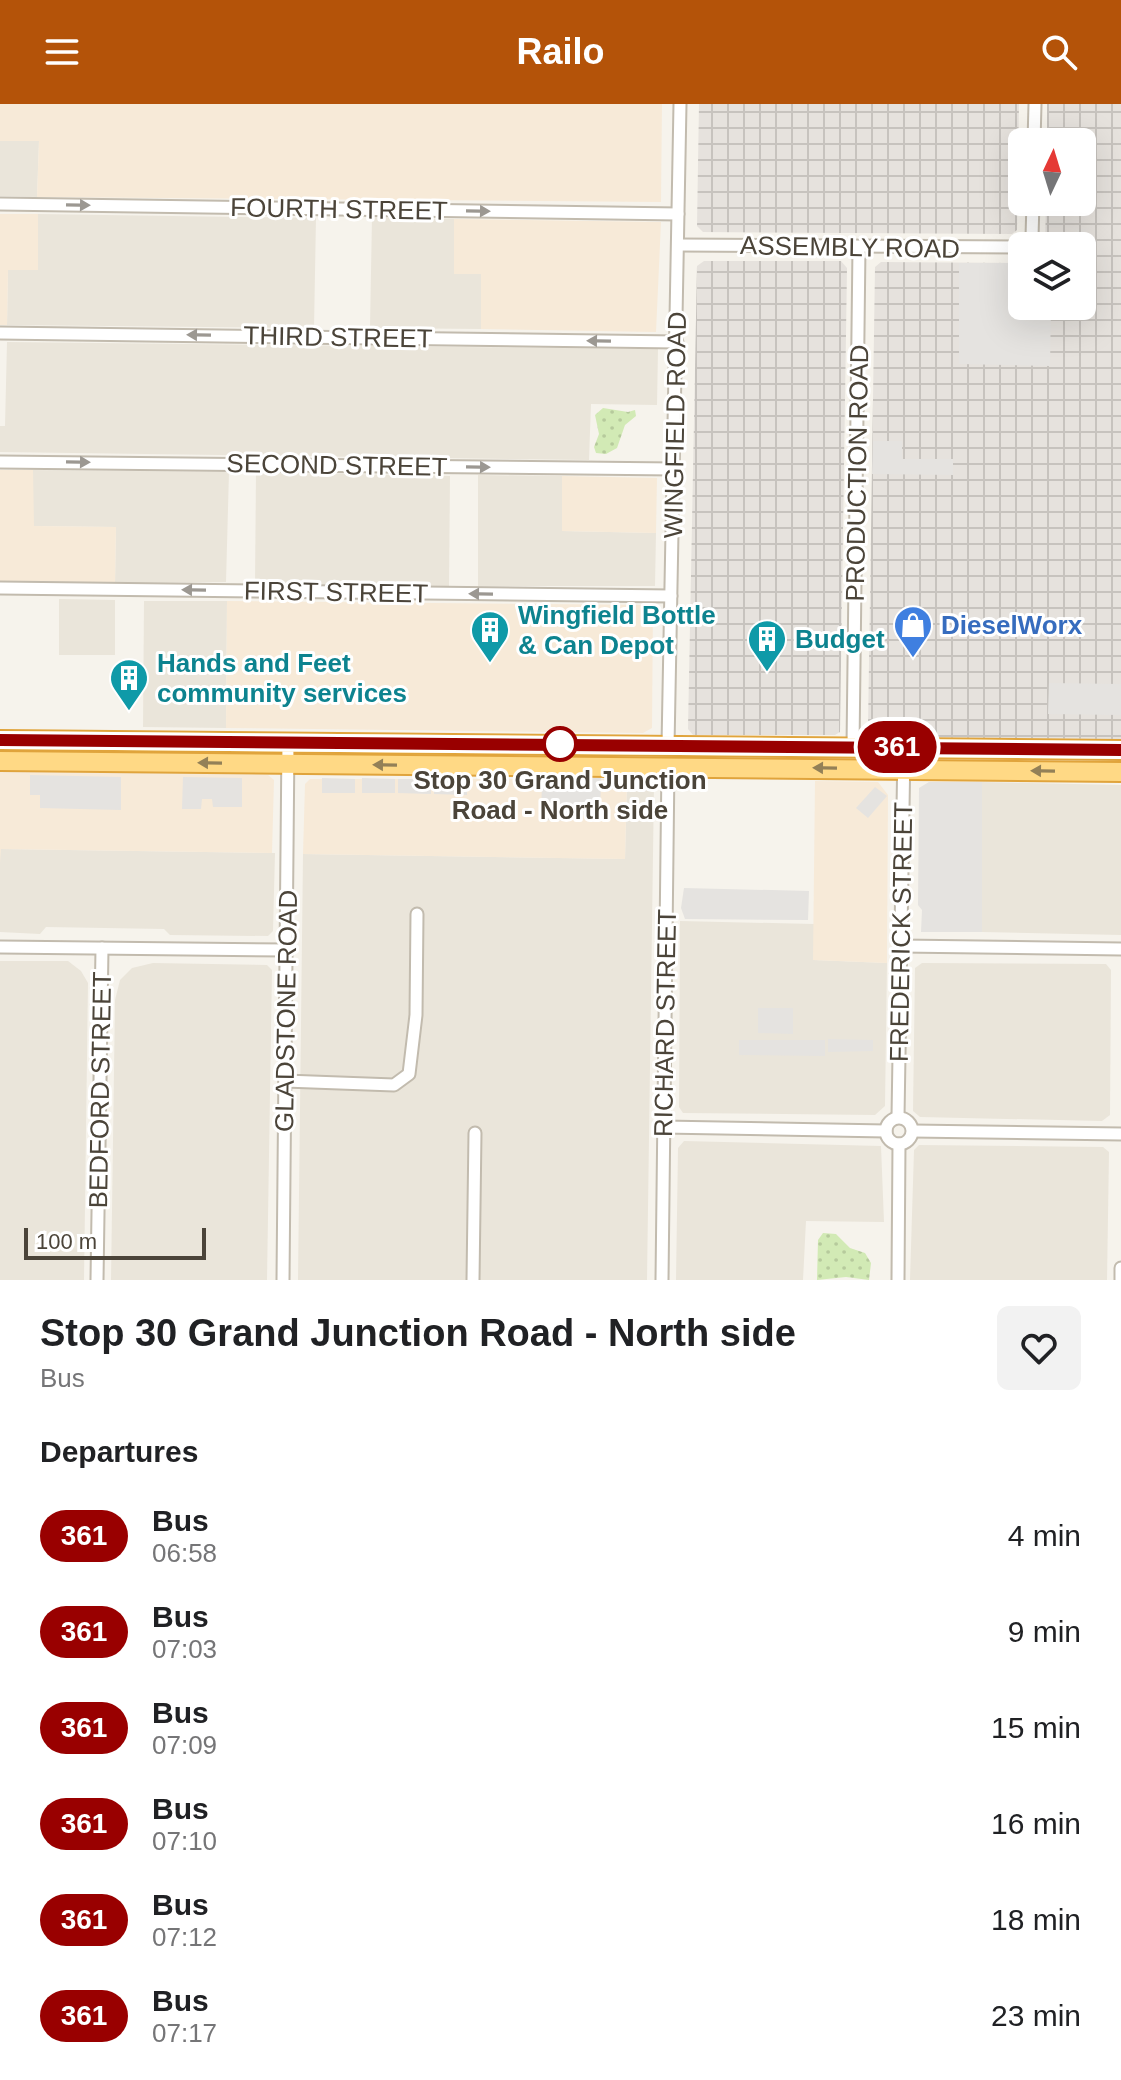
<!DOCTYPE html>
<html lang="en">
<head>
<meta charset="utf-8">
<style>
	body { margin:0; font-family:Arial,sans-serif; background:#f2f2f2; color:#202124; height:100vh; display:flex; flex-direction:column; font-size:30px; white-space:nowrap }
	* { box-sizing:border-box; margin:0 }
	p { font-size:26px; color:#757577 }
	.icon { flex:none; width:44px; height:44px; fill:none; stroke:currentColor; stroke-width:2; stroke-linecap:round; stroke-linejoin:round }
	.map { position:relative; height:1176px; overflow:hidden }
	.drawer { display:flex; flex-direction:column; background:#fff; flex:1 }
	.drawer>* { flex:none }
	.badge { padding:0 16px; border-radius:26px; font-size:28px; line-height:52px }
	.needle { width:52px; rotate:4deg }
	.fabs { position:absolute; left:1008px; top:24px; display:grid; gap:16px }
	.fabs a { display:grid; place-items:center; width:88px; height:88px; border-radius:12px; background:#fff; box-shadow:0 8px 32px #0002; font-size:40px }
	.scale { position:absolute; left:24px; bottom:20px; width:182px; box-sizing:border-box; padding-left:8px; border:4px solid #4b4439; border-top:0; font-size:22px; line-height:28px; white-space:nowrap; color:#4b4439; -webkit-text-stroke:6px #fff; paint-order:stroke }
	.map>.badge { position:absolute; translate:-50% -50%; box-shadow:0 0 0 4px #fff }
	h2 { padding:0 40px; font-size:30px; line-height:72px }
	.round { display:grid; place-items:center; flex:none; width:84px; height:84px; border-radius:12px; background:#f2f2f2 }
	.headline { display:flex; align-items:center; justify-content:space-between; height:136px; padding:0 40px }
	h1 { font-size:38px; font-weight:700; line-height:60px }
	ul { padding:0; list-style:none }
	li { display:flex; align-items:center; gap:24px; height:96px; padding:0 40px }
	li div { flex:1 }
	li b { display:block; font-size:30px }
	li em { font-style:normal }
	li .badge { min-width:88px; font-weight:700; text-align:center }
	header { display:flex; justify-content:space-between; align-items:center; height:104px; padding:0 40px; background:#b45309; color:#fff; font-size:36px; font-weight:700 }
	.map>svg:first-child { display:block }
	.residential { fill:#eae5da }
	.commercial { fill:#f7ead8 }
	.industrial { fill:url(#industrial-grid) }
	.park { fill:url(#park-dots) }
	.parking { fill:#e5e3e0 }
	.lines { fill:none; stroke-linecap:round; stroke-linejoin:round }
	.minor-casing { stroke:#c2bbae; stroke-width:15 }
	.trunk-casing { stroke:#e0a43c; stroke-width:22 }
	.minor { stroke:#fff; stroke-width:11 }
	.trunk { stroke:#ffd985; stroke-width:18 }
	.oneway { fill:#9c9892 }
	.oneway2 { fill:#938057 }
	.line-casing { stroke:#fff; stroke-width:18 }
	.line { stroke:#900; stroke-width:12 }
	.stop-dot { fill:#fff; stroke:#900; stroke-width:4 }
	.labels { text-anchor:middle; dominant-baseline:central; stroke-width:6; stroke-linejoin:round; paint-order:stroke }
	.street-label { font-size:26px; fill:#4b4439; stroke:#fff }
	.culture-label { font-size:26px; font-weight:bold; fill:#0d838f; stroke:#fff; text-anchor:start }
	.shop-label { font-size:26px; font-weight:bold; fill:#366cbe; stroke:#fff; text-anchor:start }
	.stop-label { font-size:26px; font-weight:bold; fill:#4b4439; stroke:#fff }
</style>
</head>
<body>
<header><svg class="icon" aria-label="menu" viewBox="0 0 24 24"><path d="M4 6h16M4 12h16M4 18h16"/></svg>Railo<svg class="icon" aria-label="search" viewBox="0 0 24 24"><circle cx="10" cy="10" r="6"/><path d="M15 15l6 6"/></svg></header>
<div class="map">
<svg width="1121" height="1176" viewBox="0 0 1121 1176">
	<defs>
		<pattern id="industrial-grid" width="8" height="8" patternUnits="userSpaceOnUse" patternTransform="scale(2)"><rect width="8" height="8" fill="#e6e2dd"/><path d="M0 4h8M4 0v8" fill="none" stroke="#c7c3be"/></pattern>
		<pattern id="park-dots" width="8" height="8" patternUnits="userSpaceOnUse" patternTransform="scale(2)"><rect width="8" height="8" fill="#d2eab5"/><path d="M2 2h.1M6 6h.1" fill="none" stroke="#b6ca9c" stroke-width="1.8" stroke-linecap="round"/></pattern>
	</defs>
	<rect width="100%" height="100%" fill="#f6f3ec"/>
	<!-- residential -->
	<g class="residential">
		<path d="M0 37H39L37 93 0 92Z"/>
		<path d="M38 110 316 114 314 224 7 221 8 166H38Z"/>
		<path d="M372 113 454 115V170H481V225L370 224Z"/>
		<path d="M7 238 658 245 657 301 591 300 589 356 0 348V322H5Z"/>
		<path d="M33 366 229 368 226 478 115 479 116 423 33 422Z"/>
		<path d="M256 368 450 372 449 482 255 480Z"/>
		<path d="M478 371 562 372V427L656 429 655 482H478Z"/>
		<path d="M59 495 115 496V551H59Z"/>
		<path d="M144 497H227L226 624 143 623Z"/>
		<path d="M627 675H649L654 680 647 1176H298L303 750 625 755Z"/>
		<path d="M982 678 1121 681V831L982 828Z"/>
		<path d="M0 745 275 749 273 827 268 832 170 831 164 825 46 823 40 830 0 828Z"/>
		<path d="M680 817 814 820V856L887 859 885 1002 875 1011 683 1009 679 1003Z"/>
		<path d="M0 857H68L81 867 88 879 84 1176H0Z"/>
		<path d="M153 859 267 861 272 866 267 1176H111L115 896 120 876 132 864Z"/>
		<path d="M922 859 1106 860 1111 866 1110 1011 1102 1017 920 1013 913 1007 915 864Z"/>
		<path d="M684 1037 881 1042 884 1118 806 1117 803 1176H676L678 1044Z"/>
		<path d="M919 1041 1103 1043 1109 1048 1107 1176H910L914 1046Z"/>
	</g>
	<!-- commercial -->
	<g class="commercial">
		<path d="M0 0H662L661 98 37 93 39 37H0Z"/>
		<path d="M0 110H38V166H8L7 221H0Z"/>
		<path d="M454 115 661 118 656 228 481 225V170H454Z"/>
		<path d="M0 366H33L34 422 116 423 115 479 0 477Z"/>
		<path d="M562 372 657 374 656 429 562 427Z"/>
		<path d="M227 497 653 501 652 624 643 629 226 624Z"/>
		<path d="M0 667 268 671 274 676 272 749 1 745 0 759Z"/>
		<path d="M310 675H627L625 755 303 750 305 680Z"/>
		<path d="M815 677 878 678 888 691 887 859 813 856Z"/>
	</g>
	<!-- industrial -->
	<g class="industrial">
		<path d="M699 0H1019L1017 126 1012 130 703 128 697 122Z"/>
		<path d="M1047 0H1121V635L874 633 868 625 875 163 881 158 1022 159V202H1082V142H1045L1046 98H1082V38H1047Z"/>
		<path d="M704 157H841L847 164 840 628 835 631H693L688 625 697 162Z"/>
	</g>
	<!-- park -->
	<g class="park">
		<path d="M603 304 628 308 635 306 636 312 625 321 617 344 606 350 596 349 594 343 599 330 595 311Z"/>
		<path d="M823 1129 836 1130 850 1144 865 1149 871 1159 869 1176 846 1173 817 1176 818 1136Z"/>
	</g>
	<!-- parking -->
	<g class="parking">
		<path d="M959 159H1022V202L1051 204 1050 262 959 260Z"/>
		<path d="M873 337H902V355H953V371L872 370Z"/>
		<path d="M1049 579 1121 580V611L1048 610Z"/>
		<path d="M30 671 121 673V706L40 704V691H30Z"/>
		<path d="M183 673 242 674V703H213L212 695H202L201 705H182Z"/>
		<path d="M322 674 355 675V689H322Z"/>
		<path d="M362 674 395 675V689H362Z"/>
		<path d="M542 674H601L600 712 571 711 570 717 541 716Z"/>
		<path d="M398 675H431V690L398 689Z"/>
		<path d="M434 676H467V691L434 690Z"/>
		<path d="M929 678H982V828H921L922 806 918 801 919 684Z"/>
		<path d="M875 683 887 692 868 714 856 704Z"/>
		<path d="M684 784 809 787 808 816 685 815 681 804Z"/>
		<path d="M758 904H793V930L758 929Z"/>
		<path d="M828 935 873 936V947L828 948Z"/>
		<path d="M739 936H825V952L739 951Z"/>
	</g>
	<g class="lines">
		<defs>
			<g id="minor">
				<path d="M1034 38 1035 0"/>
				<path d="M0 100 678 110"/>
				<path d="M678 141 1022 143"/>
				<path d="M1025 142 1032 133 1033 98"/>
				<path d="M0 229 677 238"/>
				<path d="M0 358 675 365"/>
				<path d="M0 484 671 492"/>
				<path d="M668 642 680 0"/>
				<path d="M853 643 859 143"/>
				<path d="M901 842 1121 845"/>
				<path d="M0 843 287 846"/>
				<path d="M285 977 394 981 409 970 416 911 417 810"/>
				<path d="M898 1013 904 643"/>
				<circle cx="899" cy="1027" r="13"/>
				<path d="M663 1023 886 1027"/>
				<path d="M913 1027 1121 1030"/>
				<path d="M97 1176 102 844"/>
				<path d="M283 1176 288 638"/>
				<path d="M473 1176 475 1029"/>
				<path d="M662 1176 668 661"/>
				<path d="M898 1176 899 1040"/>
				<path d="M1121 1176V1164"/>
			</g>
			<g id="trunk">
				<path d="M0 636 1121 646"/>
				<path d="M0 657 1121 668"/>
			</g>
		</defs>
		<!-- minor casing -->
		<use href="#minor" class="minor-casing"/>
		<!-- trunk casing -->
		<use href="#trunk" class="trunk-casing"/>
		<!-- minor -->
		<use href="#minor" class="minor"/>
		<!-- trunk -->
		<use href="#trunk" class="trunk"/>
	</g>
	<!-- one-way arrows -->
	<defs><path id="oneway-solid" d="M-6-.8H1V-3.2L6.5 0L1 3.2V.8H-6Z" transform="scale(2)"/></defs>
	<g class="oneway">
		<use href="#oneway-solid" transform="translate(78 101) rotate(1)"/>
		<use href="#oneway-solid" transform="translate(478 107) rotate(1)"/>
		<use href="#oneway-solid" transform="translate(199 231) rotate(-179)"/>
		<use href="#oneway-solid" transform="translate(599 237) rotate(-179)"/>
		<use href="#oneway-solid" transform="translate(78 358) rotate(1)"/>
		<use href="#oneway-solid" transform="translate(478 363) rotate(1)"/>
		<use href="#oneway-solid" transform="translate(194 486) rotate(-179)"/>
		<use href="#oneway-solid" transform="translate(481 490) rotate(-179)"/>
	</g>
	<g class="oneway2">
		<use href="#oneway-solid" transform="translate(210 659) rotate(-179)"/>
		<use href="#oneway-solid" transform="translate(385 661) rotate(-179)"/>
		<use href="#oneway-solid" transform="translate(825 664) rotate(-179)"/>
		<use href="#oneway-solid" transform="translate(1043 667) rotate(-179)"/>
	</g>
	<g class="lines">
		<defs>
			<path id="line" d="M0 636 1121 646"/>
		</defs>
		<!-- line casing -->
		<use href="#line" class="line-casing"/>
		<!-- line -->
		<use href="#line" class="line"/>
	</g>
	<!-- icons -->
	<defs>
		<symbol id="shop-pin" viewBox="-11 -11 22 30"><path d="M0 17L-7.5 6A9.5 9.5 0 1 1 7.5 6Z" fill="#3f7fe0" stroke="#fff"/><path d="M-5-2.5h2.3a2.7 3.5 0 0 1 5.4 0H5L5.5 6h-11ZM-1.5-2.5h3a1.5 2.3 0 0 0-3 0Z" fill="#fff"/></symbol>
		<symbol id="building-pin" viewBox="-11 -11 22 30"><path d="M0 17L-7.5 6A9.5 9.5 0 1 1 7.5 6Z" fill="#0f9aa8" stroke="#fff"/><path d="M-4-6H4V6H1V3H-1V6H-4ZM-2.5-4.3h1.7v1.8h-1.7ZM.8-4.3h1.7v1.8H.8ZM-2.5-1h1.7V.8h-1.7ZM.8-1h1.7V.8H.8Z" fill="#fff"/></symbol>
	</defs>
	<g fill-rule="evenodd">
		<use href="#shop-pin" x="891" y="499" width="44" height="60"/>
		<use href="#building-pin" x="468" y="504" width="44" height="60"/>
		<use href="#building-pin" x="745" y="513" width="44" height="60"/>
		<use href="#building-pin" x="107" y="552" width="44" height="60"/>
	</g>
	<!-- markers -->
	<circle class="stop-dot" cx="560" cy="640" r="16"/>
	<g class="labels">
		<!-- street labels -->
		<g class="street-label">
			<text transform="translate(339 105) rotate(1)">FOURTH STREET</text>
			<text transform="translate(850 143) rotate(1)">ASSEMBLY ROAD</text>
			<text transform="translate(338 233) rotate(1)">THIRD STREET</text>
			<text transform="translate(675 321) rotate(-89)">WINGFIELD ROAD</text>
			<text transform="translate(337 361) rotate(1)">SECOND STREET</text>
			<text transform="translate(857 369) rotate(-89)">PRODUCTION ROAD</text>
			<text transform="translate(336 488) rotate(1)">FIRST STREET</text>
			<text transform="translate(901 828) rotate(-89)">FREDERICK STREET</text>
			<text transform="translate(286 907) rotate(-89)">GLADSTONE ROAD</text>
			<text transform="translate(665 919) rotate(-89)">RICHARD STREET</text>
			<text transform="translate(100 986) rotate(-89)">BEDFORD STREET</text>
		</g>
		<!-- culture labels -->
		<g class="culture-label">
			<text x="518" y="511">Wingfield Bottle<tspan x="518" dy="30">&amp; Can Depot</tspan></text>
			<text x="795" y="535">Budget</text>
			<text x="157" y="559">Hands and Feet<tspan x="157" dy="30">community services</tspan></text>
		</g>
		<!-- shop labels -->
		<g class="shop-label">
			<text x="941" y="521">DieselWorx</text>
		</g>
		<!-- stop labels -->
		<g class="stop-label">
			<text x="560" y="676">Stop 30 Grand Junction<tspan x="560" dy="30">Road - North side</tspan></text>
		</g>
	</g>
</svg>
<div class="fabs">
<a><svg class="needle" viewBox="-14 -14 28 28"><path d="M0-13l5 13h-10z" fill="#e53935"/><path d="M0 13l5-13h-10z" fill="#757577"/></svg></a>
<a><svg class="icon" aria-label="layers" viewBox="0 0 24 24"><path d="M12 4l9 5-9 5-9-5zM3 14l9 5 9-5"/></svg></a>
</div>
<div class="scale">100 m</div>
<b class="badge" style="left:897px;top:643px;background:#900;color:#fff">361</b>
</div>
<section class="drawer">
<div class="headline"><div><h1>Stop 30 Grand Junction Road - North side</h1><p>Bus</p></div><a class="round"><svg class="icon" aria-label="heart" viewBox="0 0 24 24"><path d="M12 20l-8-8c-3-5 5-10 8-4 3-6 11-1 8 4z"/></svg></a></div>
<h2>Departures</h2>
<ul>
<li><span class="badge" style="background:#900;color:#fff">361</span><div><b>Bus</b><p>06:58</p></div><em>4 min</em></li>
<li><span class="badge" style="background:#900;color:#fff">361</span><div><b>Bus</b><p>07:03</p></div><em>9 min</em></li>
<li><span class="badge" style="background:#900;color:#fff">361</span><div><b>Bus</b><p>07:09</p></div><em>15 min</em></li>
<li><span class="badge" style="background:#900;color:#fff">361</span><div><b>Bus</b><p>07:10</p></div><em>16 min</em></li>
<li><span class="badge" style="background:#900;color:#fff">361</span><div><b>Bus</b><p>07:12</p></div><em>18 min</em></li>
<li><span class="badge" style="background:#900;color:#fff">361</span><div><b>Bus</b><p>07:17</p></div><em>23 min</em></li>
</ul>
</section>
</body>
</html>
